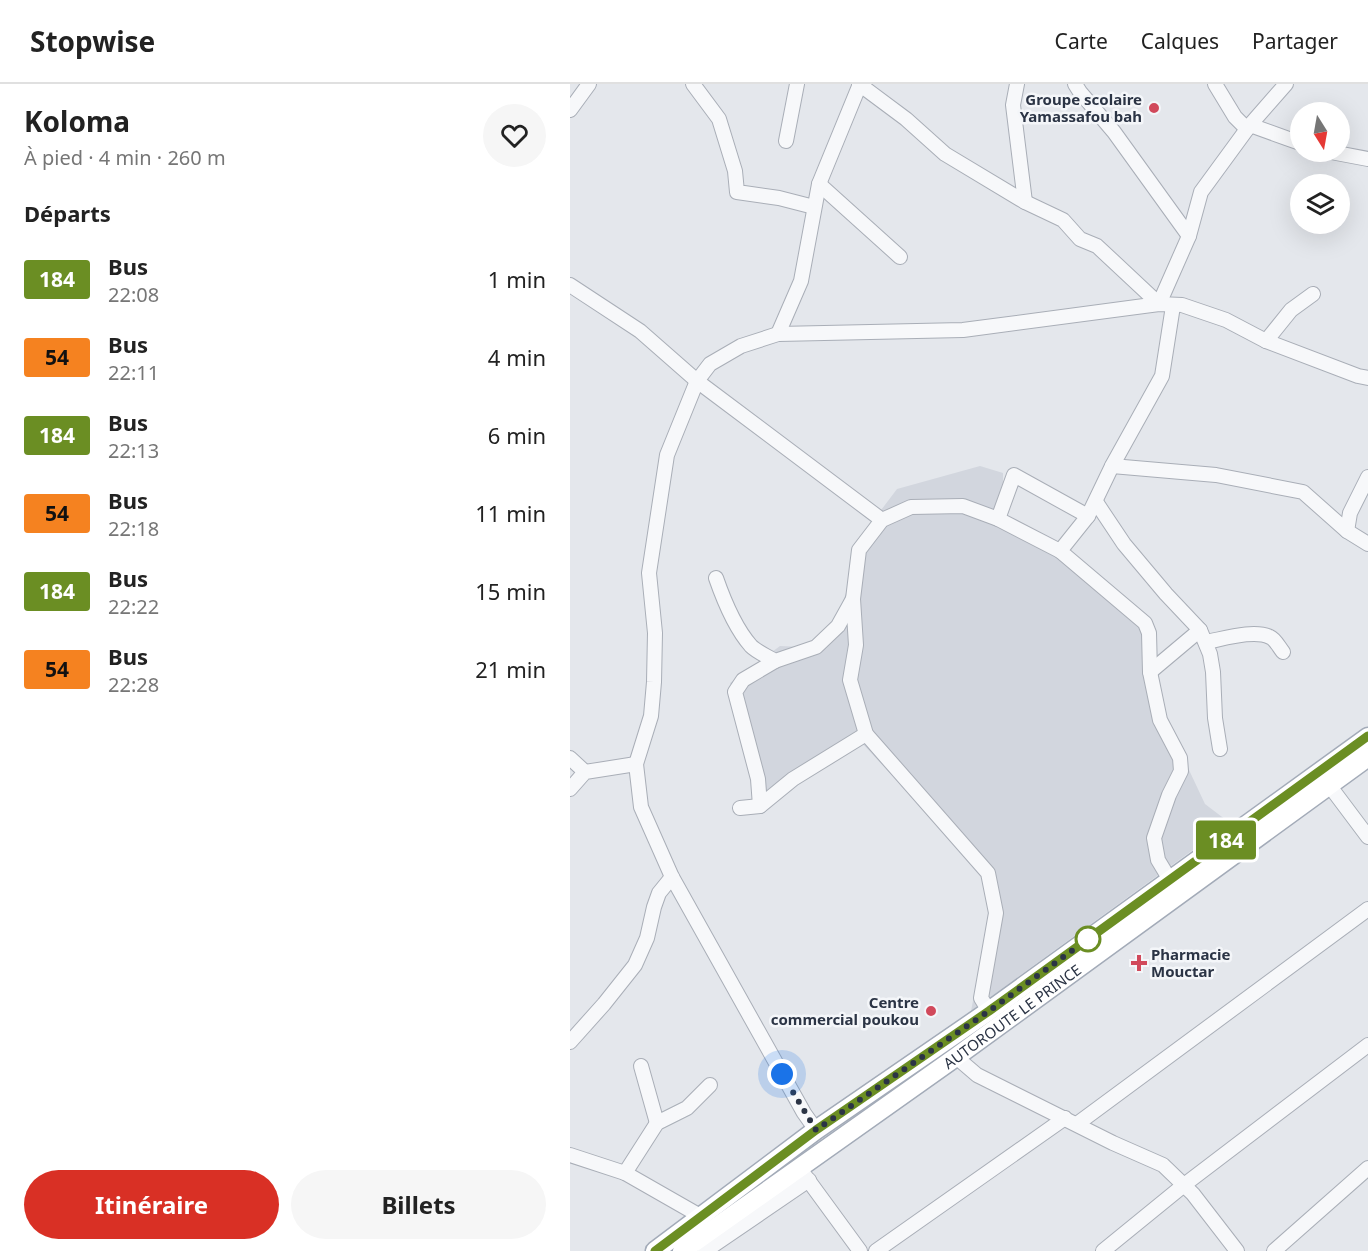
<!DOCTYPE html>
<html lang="fr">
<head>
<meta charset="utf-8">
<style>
	body { margin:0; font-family:"Noto Sans",sans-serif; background:#f6f6f6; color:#222; height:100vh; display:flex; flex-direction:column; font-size:22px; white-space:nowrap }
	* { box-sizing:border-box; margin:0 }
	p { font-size:20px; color:#767676 }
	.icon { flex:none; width:33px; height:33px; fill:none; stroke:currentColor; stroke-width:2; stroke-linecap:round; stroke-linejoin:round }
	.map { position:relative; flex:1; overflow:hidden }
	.side { display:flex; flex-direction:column; background:#fff; width:570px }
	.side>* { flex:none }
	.badge { padding:0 12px; border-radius:4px; font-size:21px; line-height:39px }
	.needle { width:39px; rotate:169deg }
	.buttons { position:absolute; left:720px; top:18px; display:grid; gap:12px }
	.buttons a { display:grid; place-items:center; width:60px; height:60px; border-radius:50%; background:#fff; box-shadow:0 6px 24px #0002; font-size:30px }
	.you { position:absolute; width:30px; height:30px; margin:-15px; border:4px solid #fff; border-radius:50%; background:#1a73e8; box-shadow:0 0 0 9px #1a73e833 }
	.map>.badge { position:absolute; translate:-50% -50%; box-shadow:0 0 0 3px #fff }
	h2 { padding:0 24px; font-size:22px; line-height:54px }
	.round { display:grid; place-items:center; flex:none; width:63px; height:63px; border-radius:32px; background:#f6f6f6 }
	.summary { display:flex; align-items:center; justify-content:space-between; height:102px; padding:0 24px }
	h1 { font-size:28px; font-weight:700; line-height:45px }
	.primary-button { display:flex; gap:12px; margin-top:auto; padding:12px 24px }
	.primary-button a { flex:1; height:69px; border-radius:36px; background:#d93025; color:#fff; font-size:24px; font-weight:700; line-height:69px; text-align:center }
	.primary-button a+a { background:#f6f6f6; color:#222 }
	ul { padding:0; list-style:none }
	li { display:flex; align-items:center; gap:18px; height:78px; padding:0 24px }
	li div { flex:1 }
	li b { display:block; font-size:22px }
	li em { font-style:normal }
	li .badge { min-width:66px; font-weight:700; text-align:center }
	header { display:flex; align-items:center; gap:36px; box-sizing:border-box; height:84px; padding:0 30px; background:#fff; border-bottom:2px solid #e0e0e0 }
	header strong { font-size:28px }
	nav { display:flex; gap:33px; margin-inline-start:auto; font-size:21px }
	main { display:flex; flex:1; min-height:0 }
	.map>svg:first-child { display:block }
	.built { fill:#d2d6de }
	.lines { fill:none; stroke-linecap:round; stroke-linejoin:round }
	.minor-casing { stroke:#a9aeb7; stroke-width:16 }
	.major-casing { stroke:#a3abb8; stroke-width:21 }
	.minor { stroke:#f7f8fa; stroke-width:14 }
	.major { stroke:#fff; stroke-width:18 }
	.line-casing { stroke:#fff; stroke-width:14 }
	.line { stroke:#6b8e23; stroke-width:9 }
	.walk { stroke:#2b3445; stroke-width:6; stroke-dasharray:0 10.8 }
	.poi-dot { fill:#d1495b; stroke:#f4f6f9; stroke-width:2 }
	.stop-dot { fill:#fff; stroke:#6b8e23; stroke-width:3 }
	.labels { text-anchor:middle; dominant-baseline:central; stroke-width:5; stroke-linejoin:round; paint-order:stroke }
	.poi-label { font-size:15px; font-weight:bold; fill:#2b3445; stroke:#f4f6f9; text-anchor:end }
	.street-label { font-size:15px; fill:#2b3445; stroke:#f4f6f9 }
</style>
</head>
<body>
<header>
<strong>Stopwise</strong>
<nav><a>Carte</a><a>Calques</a><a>Partager</a></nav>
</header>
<main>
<section class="side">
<div class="summary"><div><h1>Koloma</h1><p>À pied · 4 min · 260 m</p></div><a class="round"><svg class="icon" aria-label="heart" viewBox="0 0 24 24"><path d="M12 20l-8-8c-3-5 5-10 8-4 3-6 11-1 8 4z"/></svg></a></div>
<h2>Départs</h2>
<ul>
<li><span class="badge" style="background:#6b8e23;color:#fff">184</span><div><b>Bus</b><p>22:08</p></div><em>1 min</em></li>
<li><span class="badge" style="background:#f58220;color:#111">54</span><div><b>Bus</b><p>22:11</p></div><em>4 min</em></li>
<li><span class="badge" style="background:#6b8e23;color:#fff">184</span><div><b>Bus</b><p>22:13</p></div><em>6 min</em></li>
<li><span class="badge" style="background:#f58220;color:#111">54</span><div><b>Bus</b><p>22:18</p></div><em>11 min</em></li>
<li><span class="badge" style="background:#6b8e23;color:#fff">184</span><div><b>Bus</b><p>22:22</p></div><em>15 min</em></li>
<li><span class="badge" style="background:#f58220;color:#111">54</span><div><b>Bus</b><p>22:28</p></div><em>21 min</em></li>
</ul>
<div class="primary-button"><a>Itinéraire</a><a>Billets</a></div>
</section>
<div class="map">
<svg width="798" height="1167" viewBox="0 0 798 1167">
	<rect width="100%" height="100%" fill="#e4e7ec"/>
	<!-- built -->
	<path class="built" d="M410 382 433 389V432L580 543 588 620 635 720 660 739 401 927 419 834 421 806 415 792 291 658 194 711 160 599 210 562 255 564 276 509 290 454 327 405Z"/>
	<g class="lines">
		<defs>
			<g id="minor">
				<path d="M123 0 149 35 165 87 167 108 209 114 244 123"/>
				<path d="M289 0 336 35 375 70 455 118 493 136 510 155 527 162 589 220 619 152 631 108 680 41 716 0"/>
				<path d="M447 0 443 21 455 118"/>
				<path d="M505 0 510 8 544 48 619 152"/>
				<path d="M645 0 665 33 677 45"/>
				<path d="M0 26 19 0"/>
				<path d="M680 41 730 59"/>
				<path d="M216 57 227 0"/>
				<path d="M761 68 798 75"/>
				<path d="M249 100 330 173"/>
				<path d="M0 201 70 247 127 297 312 436"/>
				<path d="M208 250 231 197 249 100 290 0"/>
				<path d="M696 257 721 226 743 210"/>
				<path d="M542 382 646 391 733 408 777 447 798 460"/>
				<path d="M526 418 554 460 596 510 630 546 640 570 643 588 645 634 650 665"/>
				<path d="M428 435 444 391 518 432"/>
				<path d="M777 447 780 429 798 393"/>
				<path d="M146 494C154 517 165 544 181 562 187 568 197 572 205 577L246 563 268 542 283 515"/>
				<path d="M636 558C653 555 684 545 700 553 705 555 709 563 713 568"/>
				<path d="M580 588 630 546"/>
				<path d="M0 674 15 688"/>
				<path d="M759 701 798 753"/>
				<path d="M0 705 15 688 66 680"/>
				<path d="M190 722 188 695 165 608 173 596 205 577"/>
				<path d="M170 724 190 722 223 695 296 650"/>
				<path d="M600 796 588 776 584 754 599 711 611 687 610 674 590 636 580 588 579 549 575 539 490 467 518 432 542 382 592 292 603 222"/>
				<path d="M419 927 411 914 426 829 418 789 296 650 280 596 286 561 283 515 289 466 312 436 341 423 393 422 428 435 490 467"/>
				<path d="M0 958 34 920 65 881 77 854 84 823 89 809 102 793"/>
				<path d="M386 973 407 991 543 1059 593 1081 623 1110 667 1167"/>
				<path d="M71 982 87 1039"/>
				<path d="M507 1040 798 825"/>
				<path d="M246 1046 234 1029 102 793 71 723 66 680 81 632 84 598 85 549 79 489 97 371 127 297 140 280 171 262 208 250 393 246 589 220 612 221 656 236 696 257 788 292 798 294"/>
				<path d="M0 1071 55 1089 132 1133"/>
				<path d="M55 1089 87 1039 117 1024 140 1001"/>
				<path d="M233 1089 290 1167"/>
				<path d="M135 1167 239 1096"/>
				<path d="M306 1167 495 1034"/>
				<path d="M533 1167 614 1101 798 961"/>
				<path d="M704 1167 798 1084"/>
			</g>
			<g id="major">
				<path d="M85 1167 246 1046 419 927 798 653"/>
				<path id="s1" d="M112 1167 386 973 798 673"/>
			</g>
		</defs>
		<!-- minor casing -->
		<use href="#minor" class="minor-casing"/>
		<!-- major casing -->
		<use href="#major" class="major-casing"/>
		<!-- minor -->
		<use href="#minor" class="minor"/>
		<!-- major -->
		<use href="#major" class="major"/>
	</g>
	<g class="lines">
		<defs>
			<path id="line" d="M85 1167 246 1046 419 927 798 652"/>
		</defs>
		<!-- line casing -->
		<use href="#line" class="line-casing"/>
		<!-- line -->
		<use href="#line" class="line"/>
		<!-- walk -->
		<path class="walk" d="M212 990 246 1046 419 927 518 855"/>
	</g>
	<!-- markers -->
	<g class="poi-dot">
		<circle cx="584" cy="24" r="6"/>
		<path d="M566 870h6v6h6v6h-6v6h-6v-6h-6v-6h6z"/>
		<circle cx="361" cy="927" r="6"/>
	</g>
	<circle class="stop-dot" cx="518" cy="855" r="12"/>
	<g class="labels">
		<!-- poi labels -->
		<g class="poi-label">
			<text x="572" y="15">Groupe scolaire<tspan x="572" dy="17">Yamassafou bah</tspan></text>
			<text x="581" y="870" text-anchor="start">Pharmacie<tspan x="581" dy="17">Mouctar</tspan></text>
			<text x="349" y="918">Centre<tspan x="349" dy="17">commercial poukou</tspan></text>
		</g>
		<!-- street labels -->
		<g class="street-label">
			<text stroke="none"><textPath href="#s1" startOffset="405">AUTOROUTE LE PRINCE</textPath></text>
		</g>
	</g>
</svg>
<div class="buttons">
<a><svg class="needle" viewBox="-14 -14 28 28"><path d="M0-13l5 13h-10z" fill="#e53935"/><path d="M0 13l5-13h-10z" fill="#767676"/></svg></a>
<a><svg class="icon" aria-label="layers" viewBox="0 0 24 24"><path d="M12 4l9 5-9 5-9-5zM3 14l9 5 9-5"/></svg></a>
</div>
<div class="you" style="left:212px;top:990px"></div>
<b class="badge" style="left:656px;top:756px;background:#6b8e23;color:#fff">184</b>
</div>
</main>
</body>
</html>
